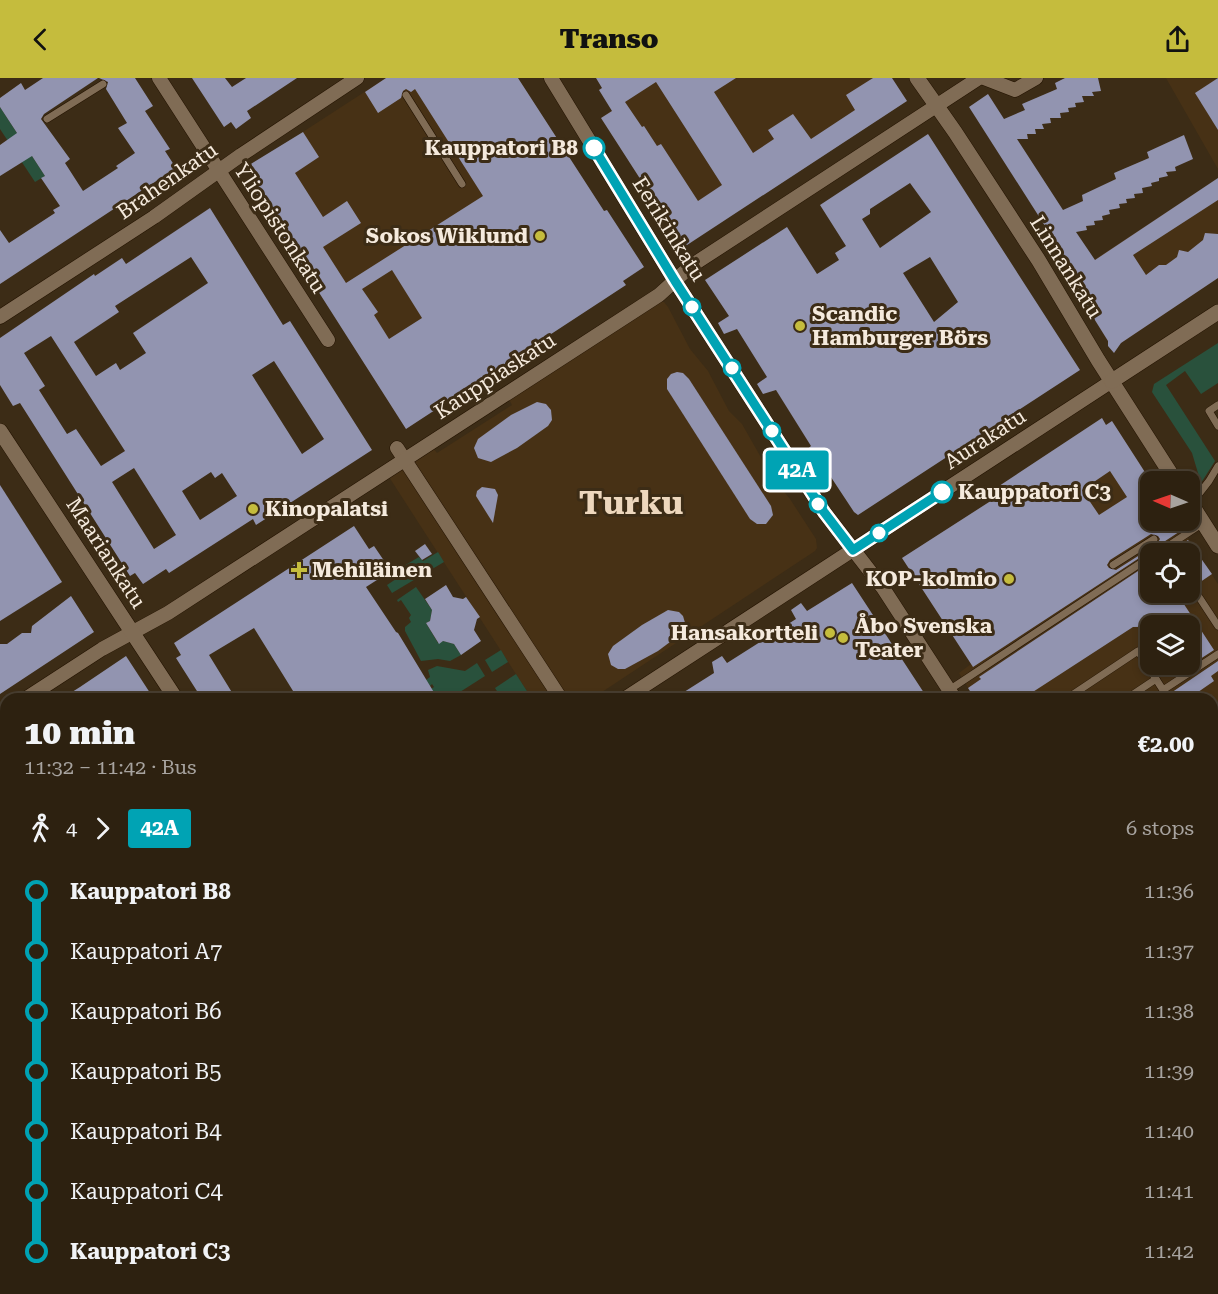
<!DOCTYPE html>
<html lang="en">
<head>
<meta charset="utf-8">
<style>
	body { margin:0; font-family:"Roboto Serif",serif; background:#392e1e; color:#f1f3f6; height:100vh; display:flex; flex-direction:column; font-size:22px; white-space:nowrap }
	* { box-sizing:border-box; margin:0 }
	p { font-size:20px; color:#a7a39f }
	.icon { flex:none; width:33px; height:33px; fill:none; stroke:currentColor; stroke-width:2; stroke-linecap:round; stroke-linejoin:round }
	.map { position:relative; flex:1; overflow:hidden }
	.details { position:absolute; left:0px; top:615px; width:1218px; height:602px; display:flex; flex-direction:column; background:#2d2110; border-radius:18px 18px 0 0; box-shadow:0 3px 9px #0003,0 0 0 2px #483e30 }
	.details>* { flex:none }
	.badge { padding:0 12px; border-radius:4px; font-size:21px; line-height:39px }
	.needle { width:39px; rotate:272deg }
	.tools { position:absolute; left:1140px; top:393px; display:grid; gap:12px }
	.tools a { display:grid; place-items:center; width:60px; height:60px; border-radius:12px; background:#2d2110; box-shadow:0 3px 9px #0003,0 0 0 2px #483e30; font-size:30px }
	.map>.badge { position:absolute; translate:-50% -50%; box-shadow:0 0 0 3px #fff }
	.legs { display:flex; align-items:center; gap:9px; height:66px; padding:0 24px; font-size:20px }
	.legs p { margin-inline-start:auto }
	.overview { display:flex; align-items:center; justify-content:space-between; height:102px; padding:0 24px }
	h1 { font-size:33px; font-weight:800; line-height:45px }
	ul { padding:0 24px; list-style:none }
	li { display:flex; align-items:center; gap:21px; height:60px; font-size:22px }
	li i { display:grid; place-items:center; width:9px; height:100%; margin:0 8px; background:currentColor }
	li i::after { content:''; width:15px; height:15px; margin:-8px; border:4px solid; border-radius:50%; background:#2d2110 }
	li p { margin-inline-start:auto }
	li:first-child i { background:linear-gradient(#0000 50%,currentColor 0) }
	li:last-child i { background:linear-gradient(currentColor 50%,#0000 0) }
	header { display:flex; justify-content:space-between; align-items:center; height:78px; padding:0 24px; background:#c5bc3d; color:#111; font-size:27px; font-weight:800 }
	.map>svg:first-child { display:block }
	.built { fill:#473115; fill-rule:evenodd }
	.green { fill:#29513c }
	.building { fill:#9294b0; fill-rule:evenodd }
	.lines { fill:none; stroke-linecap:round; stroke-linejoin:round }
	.lane-casing { stroke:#231301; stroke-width:8 }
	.street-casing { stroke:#231301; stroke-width:15 }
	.secondary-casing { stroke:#231301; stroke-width:16 }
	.lane { stroke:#806c55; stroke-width:7 }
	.street { stroke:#806c55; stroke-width:14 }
	.secondary { stroke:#806c55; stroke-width:15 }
	.line-1-casing { stroke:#fff; stroke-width:14 }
	.line-1 { stroke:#00a3b4; stroke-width:9 }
	.stop-1-dot { fill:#fff; stroke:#00a3b4; stroke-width:3 }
	.poi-dot { fill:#c5bc3d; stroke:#3c2c16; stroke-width:2 }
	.labels { text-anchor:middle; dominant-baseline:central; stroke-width:6; stroke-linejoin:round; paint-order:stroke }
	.stop-label { font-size:21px; font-weight:bold; fill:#f5eadd; stroke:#3c2c16; text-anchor:end }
	.street-label { font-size:21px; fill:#f5eadd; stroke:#3c2c16 }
	.poi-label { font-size:21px; font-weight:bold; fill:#f5eadd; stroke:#3c2c16; text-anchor:start }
	.town-label { font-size:33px; font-weight:bold; fill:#edd7bd; stroke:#3c2c16 }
</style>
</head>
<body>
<header><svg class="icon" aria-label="back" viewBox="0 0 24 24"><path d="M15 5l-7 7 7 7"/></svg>Transo<svg class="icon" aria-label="share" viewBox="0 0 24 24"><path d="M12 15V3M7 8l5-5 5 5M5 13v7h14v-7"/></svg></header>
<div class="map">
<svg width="1218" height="1216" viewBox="0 0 1218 1216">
	<rect width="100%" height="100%" fill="#3c2c16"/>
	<!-- built -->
	<g class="built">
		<path d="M386 0H518L640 189 406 351 253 111 260 106 255 85Z"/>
		<path d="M599 0H892L907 23 686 167 682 166 601 40 612 32 604 9Z"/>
		<path d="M1166 0 1218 1V91Z"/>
		<path d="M1218 100V200L1120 266 1116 271 1109 269 1108 263 1068 199Z"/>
		<path d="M659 224H664L668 229 690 271 708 293 729 333 742 346 772 399 790 421 816 461 817 470 815 473 599 616 595 621H532L389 399 433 370 437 375 512 327 509 321Z"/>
		<path d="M1102 340 1106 347 1112 343 1151 403 1150 442 1177 443 1218 506V744L1212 748V621H975L959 595 971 586 902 480 1000 417 996 410ZM1150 476H1190V514H1150ZM1150 548H1190V586H1150Z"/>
		<path d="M6 657V829L0 820V661Z"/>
		<path d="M376 1210 379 1216H252L249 1211Z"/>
		<path d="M692 1210H871L875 1216H684Z"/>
	</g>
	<!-- green -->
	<g class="green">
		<path d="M0 29 45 98 35 104 0 51Z"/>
		<path d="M1218 265V305L1201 316 1185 293 1166 307 1215 383 1201 405 1192 375 1152 314 1154 306Z"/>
		<path d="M438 474 444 484 392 515 387 507 405 495 402 489 419 479 423 483Z"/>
		<path d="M416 509 432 532 430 543 426 545 438 565 443 563 454 566 461 577 450 583 438 581 421 583 405 553V549L411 544 409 540 411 537 401 522 398 524 397 522Z"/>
		<path d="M501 572 508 584 492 594 485 582Z"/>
		<path d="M477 585 485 598 449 621H435L437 619 431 611 434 609 432 606 430 608 426 602 430 599 428 592 437 588 465 593Z"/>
		<path d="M516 596 532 621H502L495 610Z"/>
		<path d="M0 855 6 860V1210H249L252 1216H0Z"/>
	</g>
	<!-- building -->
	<g class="building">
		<path d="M43 0H98L44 36 41 41 70 81 65 85 83 113 118 90 116 88 135 75 118 50 127 45 106 11 108 4 99 0H135L153 28 145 33 170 71 165 73 176 90 0 206V152L9 165 55 135 53 132 60 128 41 100 45 98 32 78 0 98V67L17 55 0 29V20L21 5 25 12Z"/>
		<path d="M192 0H225L232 9 246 0H297L247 33 251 40 236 51 231 44 224 49Z"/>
		<path d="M386 0H518L604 133 607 132 644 189 623 203 626 207 406 351 253 111 258 107 246 89 303 54 319 79 295 95 323 139 347 123 361 145 323 169 346 205 483 118 415 11 411 14 406 11 403 13 401 20 378 35 365 14ZM392 192 422 240 389 261 374 237 378 234 362 211Z"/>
		<path d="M596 0H736L714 14 753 75 774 61 768 52 793 36 811 61 855 32 846 17 873 0H892L907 23 684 169 601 40 612 33 599 12 602 10ZM656 4 722 107 698 123 661 66 657 68 644 48 642 49 625 24Z"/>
		<path d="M1065 0H1098L1101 13 1092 14 1094 18H1082L1084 24 1075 25 1076 29 1068 30 1069 34 1060 35 1061 40H1050L1051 45 1042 46 1044 51H1035L1036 56H1027L1028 61H1017L1063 132 1083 123 1082 117 1116 101 1114 95 1149 80 1147 74 1184 57 1193 81 1175 89 1176 93 1166 94 1168 98 1159 100V103L1151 105 1152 108 1142 110 1143 115 1134 116 1135 120 1126 121 1127 125 1119 126 1120 130 1109 132 1110 136 1102 138 1103 142 1094 143 1095 147 1086 148 1087 152 1076 154 1095 182 1218 100V122L1133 177 1146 197 1159 187H1166L1177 179 1179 172 1188 174 1203 162 1205 155 1218 156V200L1121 265 1114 275 1108 268V263L1068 199 1075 195 969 29 988 16 1004 41 1025 32 1022 26 1057 11 1055 5Z"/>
		<path d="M1218 0V52L1195 15Z"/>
		<path d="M928 56 1080 292 858 437 854 434 819 381 808 386 802 376 811 368 776 312 763 316 757 306 767 299 737 251 724 256 718 245 729 238 705 202 787 149 817 196 839 182 835 175 846 168 820 127ZM910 105 931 134 880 170 862 141 870 136V131ZM930 179 958 224 934 244 903 195Z"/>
		<path d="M210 130 283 247 290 243 372 372 256 447 253 441 169 495 166 491 143 506 135 495 130 498 20 325 13 328 0 307V260L94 196 95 198 122 180 126 186ZM191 179 208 205 133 255 146 275 120 292 116 285 96 298 74 264 119 234 115 228ZM51 258 125 373 101 388 76 351 67 356 39 312 45 308 24 275ZM274 283 324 361 302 376 252 297ZM134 390 176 457 154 471 112 404ZM211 394 215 400 222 395 237 418 200 442 182 413Z"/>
		<path d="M677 294 683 295 689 301 771 428 773 437 766 446H757L750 441 667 311V301L671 296Z"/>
		<path d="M537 324 546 326 551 332 552 342 548 348 517 370 491 384 478 380 474 370 478 361 511 337Z"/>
		<path d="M1102 340 1106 347 1112 343 1150 402V442H1173L1174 449 1181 450 1182 452 973 589 902 480 1000 417 996 410ZM1110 393 1127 419 1099 437 1082 412ZM1151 456 1158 458 1160 461 1157 466 1116 492 1109 490 1107 487 1110 482Z"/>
		<path d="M0 407 62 504 0 543Z"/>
		<path d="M482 409 495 411 498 417 493 445 476 418 477 413Z"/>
		<path d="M354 448 369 471 374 468 391 493 366 509 396 554 398 555 438 621H298L254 550 209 577 236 621H202L176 580 181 577 174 565Z"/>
		<path d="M1188 462 1212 496 1190 511V476H1167Z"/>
		<path d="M425 466 432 476 422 482 415 473Z"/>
		<path d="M1150 485V514H1176L1214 572 1174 598 1168 586H1190V548L1133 549 1022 621H975L968 610 981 601 979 599Z"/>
		<path d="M852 505 928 621H673L714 595 712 584 722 578 727 585 796 541 791 532 801 525 807 533Z"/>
		<path d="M446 507 453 519 463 521 466 519 480 539 477 541 474 552 481 563 461 577 454 566 443 563 439 566 426 545 430 543 432 532 425 521Z"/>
		<path d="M71 518 94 554 0 616V566H7L22 555H31L32 548Z"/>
		<path d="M668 532 679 534 683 538 686 548 682 555 658 573 625 591H618L611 587 608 576 613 568 642 547Z"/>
		<path d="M126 578 154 621H61L80 609Z"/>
		<path d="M1218 583V593L1211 598 1214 603 1188 621H1162Z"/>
	</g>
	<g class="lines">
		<defs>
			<g id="lane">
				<path d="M406 17 462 106"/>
				<path d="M47 41 103 6"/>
				<path d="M1218 327 1209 333 1218 348"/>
				<path d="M1191 426 1209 403 1218 388"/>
				<path d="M1178 445 1182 442"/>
				<path d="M1156 476 1203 445"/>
				<path d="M1113 487 1154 461"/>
				<path d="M1199 519 1218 548"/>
				<path d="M949 612 1150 479"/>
				<path d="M1033 621 1036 619 1037 621"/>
				<path d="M1066 621 1138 573 1163 612 1218 576"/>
				<path d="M1126 621 1156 601"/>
				<path d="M1212 881 1217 878 1218 880"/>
				<path d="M1212 965 1213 964"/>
				<path d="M687 1210 691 1216"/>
				<path d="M1137 1210 1140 1216"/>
			</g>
			<g id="street">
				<path d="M159 0 328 262"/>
				<path d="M551 0 675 203 824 434 883 510 955 621"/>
				<path d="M984 0 1015 12 1036 0"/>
				<path d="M0 239 154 139 241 77 357 0"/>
				<path d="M397 370 561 621"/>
				<path d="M25 621 102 571 168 535 659 217 691 188 979 0"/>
				<path d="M624 621 1112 303"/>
				<path d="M0 638 6 634"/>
				<path d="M1212 774 1218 770"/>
				<path d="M0 844 6 853"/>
				<path d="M1212 1077 1218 1074"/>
				<path d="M1212 1111 1218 1120"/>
				<path d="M939 1210 943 1216"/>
			</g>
			<g id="secondary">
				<path d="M917 0 955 54 1039 183 1098 282 1176 404"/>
				<path d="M1112 303 1218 234"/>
				<path d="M0 353 176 621"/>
				<path d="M1190 424 1218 468"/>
				<path d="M1212 1018 1218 1027"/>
				<path d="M1212 1155 1218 1151"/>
				<path d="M411 1210 415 1216"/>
				<path d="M1118 1216 1127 1210"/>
			</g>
		</defs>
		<!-- lane casing -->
		<use href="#lane" class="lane-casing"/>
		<!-- street casing -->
		<use href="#street" class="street-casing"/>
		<!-- secondary casing -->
		<use href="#secondary" class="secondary-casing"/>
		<!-- lane -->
		<use href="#lane" class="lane"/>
		<!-- street -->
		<use href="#street" class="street"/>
		<!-- secondary -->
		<use href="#secondary" class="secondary"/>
	</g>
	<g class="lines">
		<defs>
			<path id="line-1" d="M594 70 675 203 824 434 853 472 942 414"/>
		</defs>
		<!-- line-1 casing -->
		<use href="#line-1" class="line-1-casing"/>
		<!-- line-1 -->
		<use href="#line-1" class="line-1"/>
	</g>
	<!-- markers -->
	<g class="stop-1-dot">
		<circle cx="594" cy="70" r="10"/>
		<circle cx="692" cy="229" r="8"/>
		<circle cx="732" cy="290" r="8"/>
		<circle cx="772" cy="353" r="8"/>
		<circle cx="942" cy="414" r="10"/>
		<circle cx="818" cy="426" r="8"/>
		<circle cx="879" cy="455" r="8"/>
	</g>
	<g class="poi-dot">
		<circle cx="540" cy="158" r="6"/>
		<circle cx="800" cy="248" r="6"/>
		<circle cx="253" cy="431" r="6"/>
		<path d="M296 483h6v6h6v6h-6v6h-6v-6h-6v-6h6z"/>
		<circle cx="1009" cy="501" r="6"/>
		<circle cx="830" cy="555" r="6"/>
		<circle cx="843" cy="560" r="6"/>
	</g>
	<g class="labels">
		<!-- stop labels -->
		<g class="stop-label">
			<text x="578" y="70">Kauppatori B8</text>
			<text x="958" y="414" text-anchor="start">Kauppatori C3</text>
		</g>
		<!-- street labels -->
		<g class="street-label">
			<text transform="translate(167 103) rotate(-35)">Brahenkatu</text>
			<text transform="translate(280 150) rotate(57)">Yliopistonkatu</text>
			<text transform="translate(669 151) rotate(58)">Eerikinkatu</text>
			<text transform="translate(1066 189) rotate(58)">Linnankatu</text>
			<text transform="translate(495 298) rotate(-33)">Kauppiaskatu</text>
			<text transform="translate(985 361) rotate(-33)">Aurakatu</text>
			<text transform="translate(106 475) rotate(57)">Maariankatu</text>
		</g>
		<!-- poi labels -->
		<g class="poi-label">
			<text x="528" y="158" text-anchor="end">Sokos Wiklund</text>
			<text x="812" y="236">Scandic<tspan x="812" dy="24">Hamburger Börs</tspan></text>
			<text x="265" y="431">Kinopalatsi</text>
			<text x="312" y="492">Mehiläinen</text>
			<text x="997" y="501" text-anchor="end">KOP-kolmio</text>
			<text x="855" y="548">Åbo Svenska<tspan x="855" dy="24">Teater</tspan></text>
			<text x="818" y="555" text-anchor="end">Hansakortteli</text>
		</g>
		<!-- town labels -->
		<g class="town-label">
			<text x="631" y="424">Turku</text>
		</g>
	</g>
</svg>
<div class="tools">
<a><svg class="needle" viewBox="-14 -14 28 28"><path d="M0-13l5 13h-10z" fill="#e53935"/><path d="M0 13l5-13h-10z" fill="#a7a39f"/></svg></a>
<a><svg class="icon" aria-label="locate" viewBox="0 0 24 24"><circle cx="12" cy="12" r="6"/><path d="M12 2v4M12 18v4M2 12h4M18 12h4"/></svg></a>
<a><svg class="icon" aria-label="layers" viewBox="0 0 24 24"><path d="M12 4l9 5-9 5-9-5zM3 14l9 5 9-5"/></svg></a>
</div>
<b class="badge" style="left:797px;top:392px;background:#00a3b4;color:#fff">42A</b>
<section class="details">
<div class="overview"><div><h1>10 min</h1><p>11:32 – 11:42 · Bus</p></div><b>€2.00</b></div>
<div class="legs"><svg class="icon" aria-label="walk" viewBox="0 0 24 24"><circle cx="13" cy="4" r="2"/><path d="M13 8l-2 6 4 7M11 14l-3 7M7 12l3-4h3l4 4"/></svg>4<svg class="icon" aria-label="forward" viewBox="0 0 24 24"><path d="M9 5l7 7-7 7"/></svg><b class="badge" style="background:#00a3b4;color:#fff">42A</b><p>6 stops</p></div>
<ul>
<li><i style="color:#00a3b4"></i><b>Kauppatori B8</b><p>11:36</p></li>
<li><i style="color:#00a3b4"></i><span>Kauppatori A7</span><p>11:37</p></li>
<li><i style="color:#00a3b4"></i><span>Kauppatori B6</span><p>11:38</p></li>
<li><i style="color:#00a3b4"></i><span>Kauppatori B5</span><p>11:39</p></li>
<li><i style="color:#00a3b4"></i><span>Kauppatori B4</span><p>11:40</p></li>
<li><i style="color:#00a3b4"></i><span>Kauppatori C4</span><p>11:41</p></li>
<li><i style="color:#00a3b4"></i><b>Kauppatori C3</b><p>11:42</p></li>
</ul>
</section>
</div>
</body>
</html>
